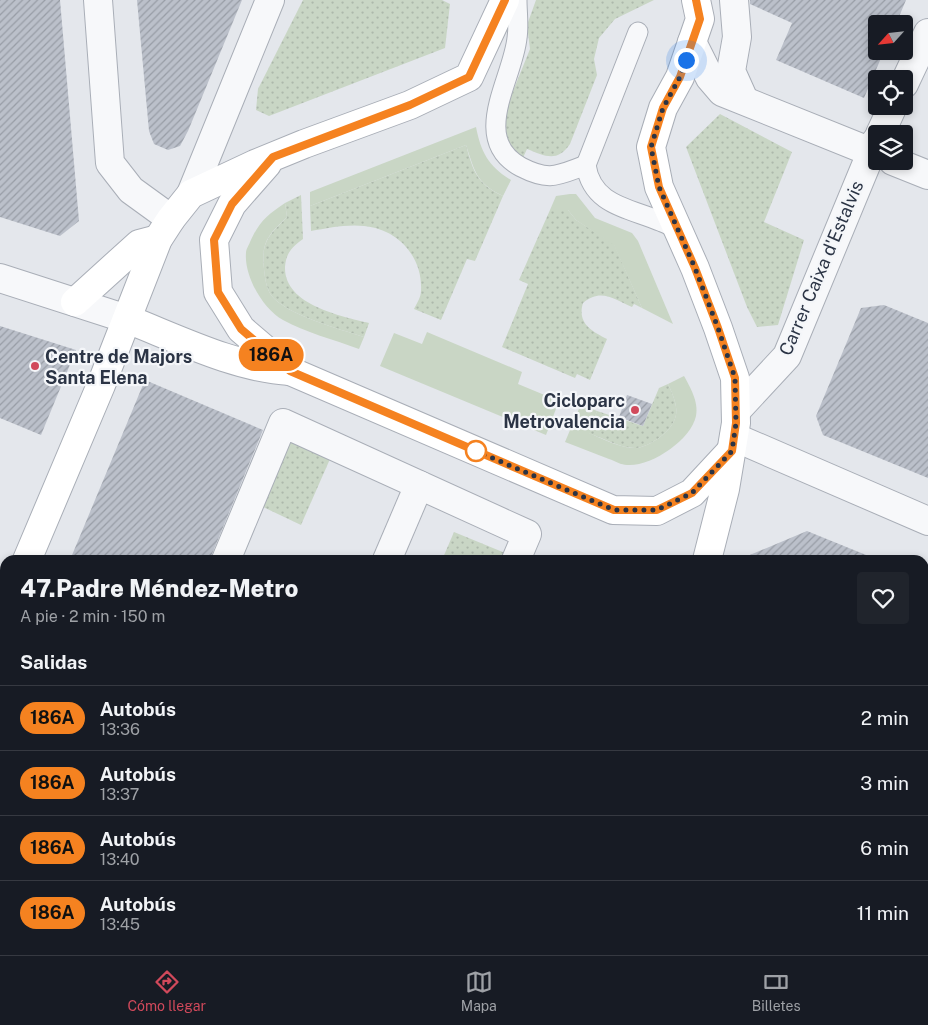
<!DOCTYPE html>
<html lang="es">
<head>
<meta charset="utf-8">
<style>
	body { margin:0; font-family:"Public Sans",sans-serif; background:#20242c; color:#f1f3f6; height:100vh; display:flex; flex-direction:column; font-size:19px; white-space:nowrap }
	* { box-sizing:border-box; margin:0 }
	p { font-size:16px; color:#9ea1a6 }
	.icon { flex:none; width:28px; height:28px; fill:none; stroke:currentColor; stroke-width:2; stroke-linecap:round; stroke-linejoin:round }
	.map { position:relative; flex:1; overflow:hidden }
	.sheet { position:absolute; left:0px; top:555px; width:929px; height:400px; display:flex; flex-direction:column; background:#171b24; border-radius:15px 15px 0 0; box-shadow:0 2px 8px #0003 }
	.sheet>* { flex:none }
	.badge { padding:0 10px; border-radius:16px; font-size:18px; line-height:32px }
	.needle { width:32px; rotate:243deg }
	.tools { position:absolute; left:868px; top:15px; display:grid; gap:10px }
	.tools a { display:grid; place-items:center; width:45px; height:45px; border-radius:5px; background:#171b24; box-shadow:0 2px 8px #0003; font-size:25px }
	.you { position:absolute; width:25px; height:25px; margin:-12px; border:4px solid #fff; border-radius:50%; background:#1a73e8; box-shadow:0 0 0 8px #1a73e833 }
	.map>.badge { position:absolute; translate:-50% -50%; box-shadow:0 0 0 2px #fff }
	h2 { padding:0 20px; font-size:19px; line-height:45px }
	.round { display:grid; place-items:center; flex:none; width:52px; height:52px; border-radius:5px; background:#20242c }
	.summary { display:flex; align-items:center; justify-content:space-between; height:85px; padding:0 20px }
	h1 { font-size:24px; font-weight:800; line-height:38px }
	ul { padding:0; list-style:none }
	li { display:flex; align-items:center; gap:15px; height:65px; padding:0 20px; border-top:1px solid #363941 }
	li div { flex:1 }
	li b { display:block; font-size:19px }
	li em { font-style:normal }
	li .badge { min-width:55px; font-weight:700; text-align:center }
	.menu { display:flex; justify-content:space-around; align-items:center; height:70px; border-top:1px solid #363941; background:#171b24; font-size:14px; color:#9ea1a6 }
	.menu a { display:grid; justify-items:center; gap:2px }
	.menu .current { color:#d1495b }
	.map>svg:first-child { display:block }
	.grass { fill:url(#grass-dots) }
	.garden { fill:#c9d6c5 }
	.building { fill:url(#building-hatch) }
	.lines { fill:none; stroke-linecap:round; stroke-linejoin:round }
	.lane-casing { stroke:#a9aeb7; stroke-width:21 }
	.street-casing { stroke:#a9aeb7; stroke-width:30 }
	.secondary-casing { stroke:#a9aeb7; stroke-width:30 }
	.lane { stroke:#f7f8fa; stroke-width:19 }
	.street { stroke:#f7f8fa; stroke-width:28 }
	.secondary { stroke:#fff; stroke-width:28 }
	.line-casing { stroke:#fff; stroke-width:11 }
	.line { stroke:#f58220; stroke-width:8 }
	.walk { stroke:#2b3445; stroke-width:5; stroke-dasharray:0 9 }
	.poi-dot { fill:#d1495b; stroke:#f4f6f9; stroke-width:2 }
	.stop-dot { fill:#fff; stroke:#f58220; stroke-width:2.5 }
	.labels { text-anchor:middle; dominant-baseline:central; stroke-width:4.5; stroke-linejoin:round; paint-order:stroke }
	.street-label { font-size:18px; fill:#2b3445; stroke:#f4f6f9 }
	.poi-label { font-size:18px; font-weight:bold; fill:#2b3445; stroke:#f4f6f9; text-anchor:start }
</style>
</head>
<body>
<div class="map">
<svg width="928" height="955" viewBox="0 0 928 955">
	<defs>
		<pattern id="grass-dots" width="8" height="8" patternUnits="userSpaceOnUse" patternTransform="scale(1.25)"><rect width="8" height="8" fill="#c9d6c5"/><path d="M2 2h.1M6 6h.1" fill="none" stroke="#adb8ab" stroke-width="1.8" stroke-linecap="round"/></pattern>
		<pattern id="building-hatch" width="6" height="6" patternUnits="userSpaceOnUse" patternTransform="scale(1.25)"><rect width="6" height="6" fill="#bbc0ca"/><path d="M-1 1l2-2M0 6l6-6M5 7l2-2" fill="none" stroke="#989da6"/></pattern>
	</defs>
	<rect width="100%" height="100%" fill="#e4e7ec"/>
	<!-- grass -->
	<g class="grass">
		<path d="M303 0H442L450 4 445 48 269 116 256 110 258 89Z"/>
		<path d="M536 0H654L615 19 599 38 594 59 597 75 570 144C557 163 545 156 527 149L522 160 513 153 503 130 507 106 530 49 527 25Z"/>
		<path d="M720 114 792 152 764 222 804 240 778 325 757 327 747 307 686 147Z"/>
		<path d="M466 145C473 171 477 184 503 196L475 261 467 259 441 320 414 309C417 303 421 297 421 291 423 257 398 229 364 226 347 224 328 228 311 231L310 206Z"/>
		<path d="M301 195 303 239C292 247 286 253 285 267 284 305 341 316 369 323L364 337C340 329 286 315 271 295 266 287 265 278 264 269 261 242 268 236 287 217L285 203Z"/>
		<path d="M550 210H568L576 220 614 244 642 308 634 304 632 307C613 299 601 288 583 303 577 323 591 331 607 339L590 380 577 374 575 378 502 347 528 284 519 280Z"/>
		<path d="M668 384C679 408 682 420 659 438 653 442 644 447 637 448 621 449 603 438 588 433L597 411 643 426 659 388Z"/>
		<path d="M290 441 330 459 301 525 261 506Z"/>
		<path d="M454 532 517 558 516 560H442Z"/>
		<path d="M0 937 5 939V950H30L42 955H0Z"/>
		<path d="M924 940 928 942V955H891L892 950H924Z"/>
	</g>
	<!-- garden -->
	<g class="garden">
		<path d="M476 127C481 152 488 166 511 180L503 196C476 183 475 172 466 145L310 206V192Z"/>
		<path d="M570 194H576L595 218 632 233 638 241 673 324 642 308 614 245 576 220 568 210H550L556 196Z"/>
		<path d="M285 203 287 217C268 235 261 242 264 269 265 278 266 287 271 295 286 315 340 329 364 337L359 349C335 340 304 332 283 320 263 309 244 276 246 253 246 249 249 245 250 242 259 222 267 215 285 203Z"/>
		<path d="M427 332 522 372 518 384 559 401 546 435 380 366 394 333 422 344Z"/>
		<path d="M684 376C690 387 699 402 696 416 691 440 651 467 627 465 621 465 615 461 609 459 594 453 580 448 565 442L581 404 597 411 589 433C603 439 622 449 637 448 644 447 653 442 659 438 682 420 679 408 668 384Z"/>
	</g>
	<!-- building -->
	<g class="building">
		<path d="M0 0H60L79 221 60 236 0 217Z"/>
		<path d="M137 0H242L188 131 180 146 168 150 154 144 149 131Z"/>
		<path d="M750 0H906L896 24H876V51H884L864 98 776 60 792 23 750 4Z"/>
		<path d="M884 305 928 323V478L823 435 816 416 861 308Z"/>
		<path d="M0 326 76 350 41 435 0 418Z"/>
		<path d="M145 380 263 430 212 554 211 560H70Z"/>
		<path d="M627 395 652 404 643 426 619 417Z"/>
		<path d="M807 531 876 559V560H738Z"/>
	</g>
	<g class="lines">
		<defs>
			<g id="lane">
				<path d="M517 0C517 12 519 26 517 38 513 79 469 139 521 167 550 182 558 175 586 165"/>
				<path d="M638 32 586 165C592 206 630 208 662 222 668 224 674 228 679 232"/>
			</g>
			<g id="street">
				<path d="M98 0 110 163 131 190 171 219"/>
				<path d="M734 0 737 37 731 71 744 100"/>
				<path d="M692 42 710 78 722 92 876 154"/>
				<path d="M904 84 928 33"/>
				<path d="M880 134 893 106"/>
				<path d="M893 161 928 175"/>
				<path d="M191 194 270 0"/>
				<path d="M0 278 127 319"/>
				<path d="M736 411 787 356 876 141"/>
				<path d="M734 437 928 521"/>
				<path d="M226 560 283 423 527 534 516 560"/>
				<path d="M387 560 419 485"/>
			</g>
			<g id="secondary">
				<path d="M696 0 700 19 680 77 663 108 651 147 659 187 695 268 718 328 735 378 736 423 725 489 707 560"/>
				<path d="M267 164 232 204 214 240 218 292 241 329 290 371 613 510 657 511 692 493 731 451"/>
				<path d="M75 302 139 244 158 239"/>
				<path d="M127 319C178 339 236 368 290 371"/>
				<path d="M27 560 101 385 158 239 171 219 191 194 255 164 304 144 410 105 469 77 505 0"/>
				<path d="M0 625 5 613"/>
				<path d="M0 919 5 921"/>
				<path d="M75 950 87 955"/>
				<path d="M546 955 548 950"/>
			</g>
		</defs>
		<!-- lane casing -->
		<use href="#lane" class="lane-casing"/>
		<!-- street casing -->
		<use href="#street" class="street-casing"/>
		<!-- secondary casing -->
		<use href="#secondary" class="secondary-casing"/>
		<!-- lane -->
		<use href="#lane" class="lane"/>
		<!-- street -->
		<use href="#street" class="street"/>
		<!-- secondary -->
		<use href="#secondary" class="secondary"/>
	</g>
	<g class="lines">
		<defs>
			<path id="line" d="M505 0 469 77 410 105 273 157 232 204 214 240 218 292 241 329 290 371 614 510H657L692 493 732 451 736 423 735 378 718 328 695 268 659 187 651 147 663 108 680 77 700 19 696 0"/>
		</defs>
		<!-- line casing -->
		<use href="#line" class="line-casing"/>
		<!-- line -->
		<use href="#line" class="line"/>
		<!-- walk -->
		<path class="walk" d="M476 451 614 510H657L692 493 732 451 736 423 735 378 718 328 695 268 659 187 651 147 663 108 680 77 686 60"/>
	</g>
	<!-- markers -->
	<g class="poi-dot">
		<circle cx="35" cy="366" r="5"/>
		<circle cx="635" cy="410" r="5"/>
	</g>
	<circle class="stop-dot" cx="476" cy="451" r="10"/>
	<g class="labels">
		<!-- street labels -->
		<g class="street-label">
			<text transform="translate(821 268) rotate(-67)">Carrer Caixa d'Estalvis</text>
		</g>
		<!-- poi labels -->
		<g class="poi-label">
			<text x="45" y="356">Centre de Majors<tspan x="45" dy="21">Santa Elena</tspan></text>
			<text x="625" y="400" text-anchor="end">Cicloparc<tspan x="625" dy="21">Metrovalencia</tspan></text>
		</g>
	</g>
</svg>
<div class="tools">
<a><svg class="needle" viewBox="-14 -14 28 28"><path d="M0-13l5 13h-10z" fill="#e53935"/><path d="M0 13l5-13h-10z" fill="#9ea1a6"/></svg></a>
<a><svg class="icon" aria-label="locate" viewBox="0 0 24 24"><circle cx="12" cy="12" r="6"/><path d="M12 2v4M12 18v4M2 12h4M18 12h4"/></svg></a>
<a><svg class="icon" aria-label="layers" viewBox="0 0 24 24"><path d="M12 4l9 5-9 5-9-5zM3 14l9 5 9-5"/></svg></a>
</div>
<div class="you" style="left:686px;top:60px"></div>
<b class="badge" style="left:271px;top:355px;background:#f58220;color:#111">186A</b>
<section class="sheet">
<div class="summary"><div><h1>47.Padre Méndez-Metro</h1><p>A pie · 2 min · 150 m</p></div><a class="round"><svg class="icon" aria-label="heart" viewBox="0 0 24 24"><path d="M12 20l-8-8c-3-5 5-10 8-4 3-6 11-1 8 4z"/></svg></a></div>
<h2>Salidas</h2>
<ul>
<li><span class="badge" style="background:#f58220;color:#111">186A</span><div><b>Autobús</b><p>13:36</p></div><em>2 min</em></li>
<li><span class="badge" style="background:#f58220;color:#111">186A</span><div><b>Autobús</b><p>13:37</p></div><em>3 min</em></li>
<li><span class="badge" style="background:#f58220;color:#111">186A</span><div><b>Autobús</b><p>13:40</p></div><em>6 min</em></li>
<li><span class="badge" style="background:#f58220;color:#111">186A</span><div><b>Autobús</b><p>13:45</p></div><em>11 min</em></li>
</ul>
</section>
</div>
<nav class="menu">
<a class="current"><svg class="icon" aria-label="directions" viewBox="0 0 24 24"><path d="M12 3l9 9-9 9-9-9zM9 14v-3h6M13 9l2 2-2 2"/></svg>Cómo llegar</a>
<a><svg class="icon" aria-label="map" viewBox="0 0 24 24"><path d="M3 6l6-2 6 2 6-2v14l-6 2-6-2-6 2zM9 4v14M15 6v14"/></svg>Mapa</a>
<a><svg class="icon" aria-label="tickets" viewBox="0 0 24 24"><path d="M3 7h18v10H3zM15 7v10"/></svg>Billetes</a>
</nav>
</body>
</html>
